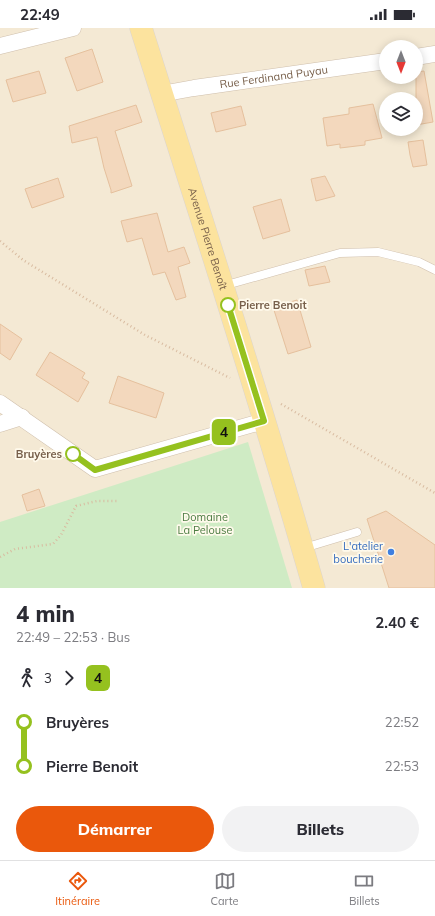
<!DOCTYPE html>
<html lang="fr">
<head>
<meta charset="utf-8">
<style>
	body { margin:0; font-family:Mulish,sans-serif; background:#f2f2f3; color:#2b2b33; height:100vh; display:flex; flex-direction:column; font-size:15px; white-space:nowrap }
	* { box-sizing:border-box; margin:0 }
	p { font-size:13px; color:#7c7c81 }
	.icon { flex:none; width:22px; height:22px; fill:none; stroke:currentColor; stroke-width:2; stroke-linecap:round; stroke-linejoin:round }
	.map { position:relative; height:560px; overflow:hidden }
	.panel { display:flex; flex-direction:column; background:#fff; flex:1 }
	.panel>* { flex:none }
	.badge { padding:0 8px; border-radius:6px; font-size:14px; line-height:26px }
	.needle { width:26px; rotate:180deg }
	.buttons { position:absolute; left:379px; top:12px; display:grid; gap:8px }
	.buttons a { display:grid; place-items:center; width:44px; height:44px; border-radius:50%; background:#fff; box-shadow:0 2px 10px #0003; font-size:20px }
	.map>.badge { position:absolute; translate:-50% -50%; box-shadow:0 0 0 2px #fff }
	.legs { display:flex; align-items:center; gap:6px; height:44px; padding:0 16px; font-size:13px }
	.legs p { margin-inline-start:auto }
	.summary { display:flex; align-items:center; justify-content:space-between; height:68px; padding:0 16px }
	h1 { font-size:22px; font-weight:800; line-height:30px }
	.action { display:flex; gap:8px; margin-top:auto; padding:8px 16px }
	.action a { flex:1; height:46px; border-radius:24px; background:#ea580c; color:#fff; font-size:16px; font-weight:800; line-height:46px; text-align:center }
	.action a+a { background:#f2f2f3; color:#2b2b33 }
	ul { padding:0 16px; list-style:none }
	li { display:flex; align-items:center; gap:14px; height:44px; font-size:15px }
	li i { display:grid; place-items:center; width:6px; height:100%; margin:0 5px; background:currentColor }
	li i::after { content:''; width:10px; height:10px; margin:-5px; border:3px solid; border-radius:50%; background:#fff }
	li p { margin-inline-start:auto }
	li:first-child i { background:linear-gradient(#0000 50%,currentColor 0) }
	li:last-child i { background:linear-gradient(currentColor 50%,#0000 0) }
	.status { display:flex; justify-content:space-between; align-items:center; height:28px; padding:0 20px; background:#fff; direction:ltr }
	.status svg { height:11px; fill:currentColor }
	.tab-bar { display:flex; justify-content:space-around; align-items:center; height:56px; border-top:1px solid #e1e1e2; background:#fff; font-size:11px; color:#7c7c81 }
	.tab-bar a { display:grid; justify-items:center; gap:2px }
	.tab-bar .selected { color:#ea580c }
	.map>svg:first-child { display:block }
	.residential { fill:#f4e9d4; fill-rule:evenodd }
	.green { fill:#cfebc4 }
	.building { fill:#f3d8bd; stroke:#e5c09d }
	.lines { fill:none; stroke-linecap:round; stroke-linejoin:round }
	.lane-casing { stroke:#cfbfac; stroke-width:9 }
	.street-casing { stroke:#cfbfac; stroke-width:17 }
	.primary-casing { stroke:#dcd5d0; stroke-width:23 }
	.path { stroke:#d8bba0; stroke-width:2.5; stroke-dasharray:1 3; stroke-linecap:butt }
	.lane { stroke:#fff; stroke-width:8 }
	.street { stroke:#fff; stroke-width:16 }
	.primary { stroke:#fce39e; stroke-width:22 }
	.line-1-casing { stroke:#fff; stroke-width:9 }
	.line-1 { stroke:#95c11f; stroke-width:6 }
	.stop-1-dot { fill:#fff; stroke:#95c11f; stroke-width:2 }
	.shop-dot { fill:#3f7fe0; stroke:#fffaec; stroke-width:1.5 }
	.labels { text-anchor:middle; dominant-baseline:central; stroke-width:3.5; stroke-linejoin:round; paint-order:stroke }
	.street-label { font-size:11px; fill:#775f4a; stroke:#fffaec }
	.stop-label { font-size:11px; font-weight:bold; fill:#775f4a; stroke:#fffaec; text-anchor:start }
	.park-label { font-size:11px; fill:#4c7c42; stroke:#fffaec }
	.shop-label { font-size:11px; fill:#366cbe; stroke:#fffaec; text-anchor:end }
</style>
</head>
<body>
<div class="status"><b>22:49</b><svg viewBox="0 0 49 12"><path d="M0 12V9h3v3zM5 12V6h3v6zM10 12V3h3v9zM15 12V0h3v12zM26 1h20v11H26zM47 4h2v5h-2z"/></svg></div>
<div class="map">
<svg width="435" height="560" viewBox="0 0 435 560">
	<rect width="100%" height="100%" fill="#fdf6e6"/>
	<!-- residential -->
	<path class="residential" d="M0 0H435V560H0ZM386 19H416V49H386ZM386 71H416V101H386Z"/>
	<!-- green -->
	<path class="green" d="M248 414 292 560H0V494Z"/>
	<!-- building -->
	<g class="building">
		<path d="M92 21 103 54 77 63 65 30Z"/>
		<path d="M39 43 46 65 13 74 6 52Z"/>
		<path d="M424 43 433 94 416 97V44Z"/>
		<path d="M373 76 382 110 365 113V117L340 120V116L327 118 323 90 349 86V80Z"/>
		<path d="M136 77 142 94 115 103 132 158 111 165V162L104 140 97 109 72 115 69 98Z"/>
		<path d="M241 78 246 97 216 104 211 85Z"/>
		<path d="M423 112 427 137 413 139 410 127 408 114Z"/>
		<path d="M325 148 335 168 316 173 311 151Z"/>
		<path d="M58 150 64 169 32 180 25 161Z"/>
		<path d="M281 171 290 203 263 211 253 179Z"/>
		<path d="M157 185 168 224 184 219 190 235 178 239 186 269 176 272 165 244 153 247 142 210 127 214 121 193Z"/>
		<path d="M325 238 330 254 309 258 305 242Z"/>
		<path d="M297 272 311 319 288 326 273 279Z"/>
		<path d="M0 296 22 311 10 332 0 325Z"/>
		<path d="M50 324 85 345 82 350 89 354 78 374 36 347Z"/>
		<path d="M118 348 164 365 156 390 109 375Z"/>
		<path d="M39 461 45 478 27 483 22 467Z"/>
		<path d="M386 483 435 517V560H389L367 491Z"/>
	</g>
	<g class="lines">
		<defs>
			<g id="lane">
				<path d="M223 258 340 225 378 224 419 234 435 242"/>
				<path d="M304 520 357 504"/>
			</g>
			<g id="street">
				<path d="M0 18 73 0"/>
				<path d="M416 29 435 26"/>
				<path id="s1" d="M161 66 194 60 386 33"/>
				<path d="M0 375 95 441 264 393"/>
				<path d="M0 396 22 389"/>
			</g>
			<g id="primary">
				<path id="s2" d="M141 0C158 55 176 109 193 164 235 296 276 427 314 560"/>
			</g>
		</defs>
		<!-- lane casing -->
		<use href="#lane" class="lane-casing"/>
		<!-- street casing -->
		<use href="#street" class="street-casing"/>
		<!-- primary casing -->
		<use href="#primary" class="primary-casing"/>
		<!-- path -->
		<g class="path">
			<path d="M0 213 23 232 145 307 230 350"/>
			<path d="M281 376 435 465"/>
			<path d="M0 529 15 521 53 516 61 507 76 478 97 473H117"/>
		</g>
		<!-- lane -->
		<use href="#lane" class="lane"/>
		<!-- street -->
		<use href="#street" class="street"/>
		<!-- primary -->
		<use href="#primary" class="primary"/>
	</g>
	<g class="lines">
		<defs>
			<path id="line-1" d="M73 426 95 442 264 393 228 277"/>
		</defs>
		<!-- line-1 casing -->
		<use href="#line-1" class="line-1-casing"/>
		<!-- line-1 -->
		<use href="#line-1" class="line-1"/>
	</g>
	<!-- markers -->
	<g class="stop-1-dot">
		<circle cx="228" cy="277" r="7"/>
		<circle cx="73" cy="426" r="7"/>
	</g>
	<circle class="shop-dot" cx="391" cy="524" r="4"/>
	<g class="labels">
		<!-- street labels -->
		<g class="street-label">
			<text stroke="none"><textPath href="#s1" startOffset="114">Rue Ferdinand Puyau</textPath></text>
			<text stroke="none"><textPath href="#s2" startOffset="221">Avenue Pierre Benoît</textPath></text>
		</g>
		<!-- stop labels -->
		<g class="stop-label">
			<text x="239" y="277">Pierre Benoit</text>
			<text x="62" y="426" text-anchor="end">Bruyères</text>
		</g>
		<!-- park labels -->
		<g class="park-label">
			<text x="205" y="489">Domaine<tspan x="205" dy="13">La Pelouse</tspan></text>
		</g>
		<!-- shop labels -->
		<g class="shop-label">
			<text x="383" y="518">L'atelier<tspan x="383" dy="13">boucherie</tspan></text>
		</g>
	</g>
</svg>
<div class="buttons">
<a><svg class="needle" viewBox="-14 -14 28 28"><path d="M0-13l5 13h-10z" fill="#e53935"/><path d="M0 13l5-13h-10z" fill="#7c7c81"/></svg></a>
<a><svg class="icon" aria-label="layers" viewBox="0 0 24 24"><path d="M12 4l9 5-9 5-9-5zM3 14l9 5 9-5"/></svg></a>
</div>
<b class="badge" style="left:224px;top:404px;background:#95c11f;color:#111">4</b>
</div>
<section class="panel">
<div class="summary"><div><h1>4 min</h1><p>22:49 – 22:53 · Bus</p></div><b>2.40 €</b></div>
<div class="legs"><svg class="icon" aria-label="walk" viewBox="0 0 24 24"><circle cx="13" cy="4" r="2"/><path d="M13 8l-2 6 4 7M11 14l-3 7M7 12l3-4h3l4 4"/></svg>3<svg class="icon" aria-label="forward" viewBox="0 0 24 24"><path d="M9 5l7 7-7 7"/></svg><b class="badge" style="background:#95c11f;color:#111">4</b></div>
<ul>
<li><i style="color:#95c11f"></i><b>Bruyères</b><p>22:52</p></li>
<li><i style="color:#95c11f"></i><b>Pierre Benoit</b><p>22:53</p></li>
</ul>
<div class="action"><a>Démarrer</a><a>Billets</a></div>
</section>
<nav class="tab-bar">
<a class="selected"><svg class="icon" aria-label="directions" viewBox="0 0 24 24"><path d="M12 3l9 9-9 9-9-9zM9 14v-3h6M13 9l2 2-2 2"/></svg>Itinéraire</a>
<a><svg class="icon" aria-label="map" viewBox="0 0 24 24"><path d="M3 6l6-2 6 2 6-2v14l-6 2-6-2-6 2zM9 4v14M15 6v14"/></svg>Carte</a>
<a><svg class="icon" aria-label="tickets" viewBox="0 0 24 24"><path d="M3 7h18v10H3zM15 7v10"/></svg>Billets</a>
</nav>
</body>
</html>
